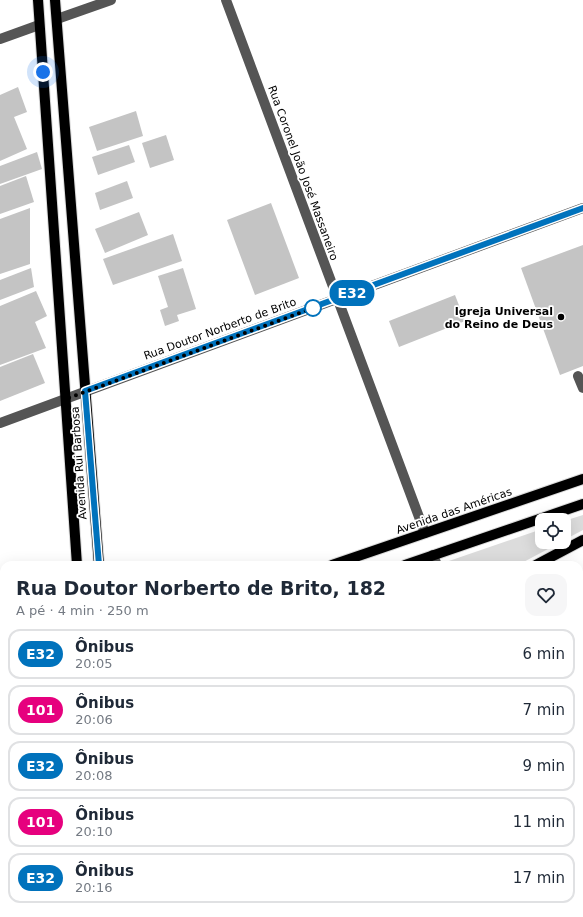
<!DOCTYPE html>
<html lang="pt">
<head>
<meta charset="utf-8">
<style>
	body { margin:0; font-family:"DejaVu Sans",sans-serif; background:#f6f6f7; color:#1f2937; height:100vh; display:flex; flex-direction:column; font-size:15px; white-space:nowrap }
	* { box-sizing:border-box; margin:0 }
	p { font-size:13px; color:#747a83 }
	.icon { flex:none; width:22px; height:22px; fill:none; stroke:currentColor; stroke-width:2; stroke-linecap:round; stroke-linejoin:round }
	.map { position:relative; flex:1; overflow:hidden }
	.details { position:absolute; left:0px; top:561px; width:583px; height:356px; display:flex; flex-direction:column; background:#fff; border-radius:12px 12px 0 0; box-shadow:0 4px 16px #0002 }
	.details>* { flex:none }
	.badge { padding:0 8px; border-radius:13px; font-size:14px; line-height:26px }
	.buttons { position:absolute; left:535px; top:513px; display:grid; gap:8px }
	.buttons a { display:grid; place-items:center; width:36px; height:36px; border-radius:8px; background:#fff; box-shadow:0 4px 16px #0002; font-size:20px }
	.you { position:absolute; width:20px; height:20px; margin:-10px; border:3px solid #fff; border-radius:50%; background:#1a73e8; box-shadow:0 0 0 6px #1a73e833 }
	.map>.badge { position:absolute; translate:-50% -50%; box-shadow:0 0 0 2px #fff }
	.round { display:grid; place-items:center; flex:none; width:42px; height:42px; border-radius:12px; background:#f6f6f7 }
	.summary { display:flex; align-items:center; justify-content:space-between; height:68px; padding:0 16px }
	h1 { font-size:19px; font-weight:700; line-height:30px }
	ul { padding:0; list-style:none }
	li { display:flex; align-items:center; gap:12px; height:50px; margin:0 8px 6px; padding:0 8px; border:2px solid #e0e1e3; border-radius:12px }
	li div { flex:1 }
	li b { display:block; font-size:15px }
	li em { font-style:normal }
	li .badge { min-width:44px; font-weight:700; text-align:center }
	.map>svg:first-child { display:block }
	.green { fill:#dcdcdc }
	.building { fill:#c4c4c4 }
	.lines { fill:none; stroke-linecap:round; stroke-linejoin:round }
	.major-casing { stroke:#dbdbdb; stroke-width:12 }
	.minor { stroke:#555; stroke-width:10 }
	.major { stroke:#000; stroke-width:10 }
	.line-casing { stroke:#fff; stroke-width:9 }
	.line { stroke:#0072bc; stroke-width:6 }
	.walk { stroke:#000; stroke-width:4; stroke-dasharray:0 7.2 }
	.stop-dot { fill:#fff; stroke:#0072bc; stroke-width:2 }
	.poi-dot { fill:#000; stroke:#fff; stroke-width:1.5 }
	.labels { text-anchor:middle; dominant-baseline:central; stroke-width:3.5; stroke-linejoin:round; paint-order:stroke }
	.street-label { font-size:11px; fill:#000; stroke:#fff }
	.poi-label { font-size:11px; font-weight:bold; fill:#000; stroke:#fff; text-anchor:end }
</style>
</head>
<body>
<div class="map">
<svg width="583" height="917" viewBox="0 0 583 917">
	<rect width="100%" height="100%" fill="#fff"/>
	<!-- green -->
	<g class="green">
		<path d="M583 515V530L564 540V521Z"/>
		<path d="M542 529V542H561L518 565H447L446 562Z"/>
	</g>
	<!-- building -->
	<g class="building">
		<path d="M18 87 27 112 14 117 27 149 0 161V95Z"/>
		<path d="M136 111 143 136 97 151 89 127Z"/>
		<path d="M166 135 174 160 150 168 142 143Z"/>
		<path d="M129 145 135 162 98 175 92 157Z"/>
		<path d="M37 152 42 169 0 184V166Z"/>
		<path d="M26 176 34 202 0 214V186Z"/>
		<path d="M127 181 133 198 100 210 95 193Z"/>
		<path d="M271 203 299 278 255 295 227 220Z"/>
		<path d="M30 208V264L0 274V219Z"/>
		<path d="M139 212 148 235 105 253 95 229Z"/>
		<path d="M173 234 182 261 113 285 103 259Z"/>
		<path d="M583 245V366L560 375 521 268Z"/>
		<path d="M31 268 34 287 0 300V280Z"/>
		<path d="M183 268 196 309 177 315 179 321 165 326 160 310 168 307 158 276Z"/>
		<path d="M36 291 47 316 35 322 46 348 0 365V306Z"/>
		<path d="M455 295 465 321 399 347 389 321Z"/>
		<path d="M33 354 45 383 0 401V367Z"/>
		<path d="M4 736V816L0 817V737Z"/>
		<rect x="17" y="913" width="68" height="4"/>
		<path d="M183 913H193V917H184Z"/>
		<path d="M225 913H279V914L261 917H225Z"/>
	</g>
	<g class="lines">
		<defs>
			<g id="major">
				<path d="M38 0 77 565"/>
				<path d="M55 0 99 565"/>
				<path d="M332 565 583 479"/>
				<path d="M405 565 583 504"/>
				<path d="M536 565 583 540"/>
				<path d="M0 678 4 677"/>
				<path d="M0 704 4 703"/>
				<path d="M0 848 4 846"/>
				<path d="M102 913V917"/>
				<path d="M125 913 126 917"/>
			</g>
		</defs>
		<!-- major casing -->
		<use href="#major" class="major-casing"/>
		<!-- minor -->
		<g class="minor">
			<path d="M226 0 425 533"/>
			<path d="M57 19 111 0"/>
			<path d="M0 39 39 25"/>
			<path d="M578 376 583 388"/>
			<path d="M0 423 583 208"/>
			<path d="M433 555 437 565"/>
			<path d="M579 803 583 802"/>
			<path d="M567 913 568 917"/>
		</g>
		<!-- major -->
		<use href="#major" class="major"/>
	</g>
	<g class="lines">
		<defs>
			<path id="line" d="M99 565 85 391 583 208"/>
		</defs>
		<!-- line casing -->
		<use href="#line" class="line-casing"/>
		<!-- line -->
		<use href="#line" class="line"/>
		<!-- walk -->
		<path class="walk" d="M43 72 66 399 313 308"/>
	</g>
	<!-- markers -->
	<circle class="stop-dot" cx="313" cy="308" r="8"/>
	<circle class="poi-dot" cx="561" cy="317" r="4"/>
	<g class="labels">
		<!-- street labels -->
		<g class="street-label">
			<text transform="translate(303 173) rotate(70)">Rua Coronel João José Massaneiro</text>
			<text transform="translate(220 329) rotate(-20)">Rua Doutor Norberto de Brito</text>
			<text transform="translate(79 463) rotate(-94)">Avenida Rui Barbosa</text>
			<text transform="translate(454 511) rotate(-19)">Avenida das Américas</text>
		</g>
		<!-- poi labels -->
		<g class="poi-label">
			<text x="553" y="311">Igreja Universal<tspan x="553" dy="13">do Reino de Deus</tspan></text>
		</g>
	</g>
</svg>
<div class="buttons">
<a><svg class="icon" aria-label="locate" viewBox="0 0 24 24"><circle cx="12" cy="12" r="6"/><path d="M12 2v4M12 18v4M2 12h4M18 12h4"/></svg></a>
</div>
<div class="you" style="left:43px;top:72px"></div>
<b class="badge" style="left:352px;top:293px;background:#0072bc;color:#fff">E32</b>
<section class="details">
<div class="summary"><div><h1>Rua Doutor Norberto de Brito, 182</h1><p>A pé · 4 min · 250 m</p></div><a class="round"><svg class="icon" aria-label="heart" viewBox="0 0 24 24"><path d="M12 20l-8-8c-3-5 5-10 8-4 3-6 11-1 8 4z"/></svg></a></div>
<ul>
<li><span class="badge" style="background:#0072bc;color:#fff">E32</span><div><b>Ônibus</b><p>20:05</p></div><em>6 min</em></li>
<li><span class="badge" style="background:#e6007e;color:#fff">101</span><div><b>Ônibus</b><p>20:06</p></div><em>7 min</em></li>
<li><span class="badge" style="background:#0072bc;color:#fff">E32</span><div><b>Ônibus</b><p>20:08</p></div><em>9 min</em></li>
<li><span class="badge" style="background:#e6007e;color:#fff">101</span><div><b>Ônibus</b><p>20:10</p></div><em>11 min</em></li>
<li><span class="badge" style="background:#0072bc;color:#fff">E32</span><div><b>Ônibus</b><p>20:16</p></div><em>17 min</em></li>
</ul>
</section>
</div>
</body>
</html>
